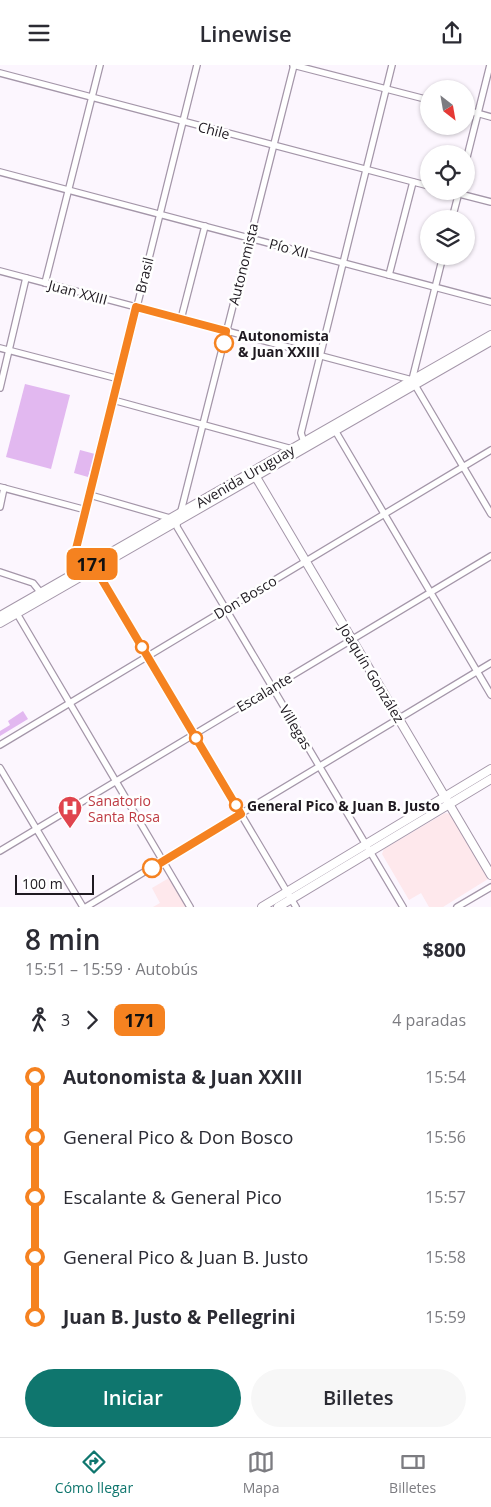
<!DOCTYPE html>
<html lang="es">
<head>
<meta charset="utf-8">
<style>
	body { margin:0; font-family:"Open Sans",sans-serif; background:#f7f7f7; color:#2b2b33; height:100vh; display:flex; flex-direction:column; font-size:19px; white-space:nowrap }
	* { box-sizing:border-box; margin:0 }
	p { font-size:16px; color:#7c7c81 }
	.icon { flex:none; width:28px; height:28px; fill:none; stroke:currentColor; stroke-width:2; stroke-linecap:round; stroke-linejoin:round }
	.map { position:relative; height:842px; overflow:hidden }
	.side { display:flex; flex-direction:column; background:#fff; flex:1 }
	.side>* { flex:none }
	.badge { padding:0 10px; border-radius:8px; font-size:18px; line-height:32px }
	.needle { width:32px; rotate:149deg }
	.tools { position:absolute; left:420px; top:15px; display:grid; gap:10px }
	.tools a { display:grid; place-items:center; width:55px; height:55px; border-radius:50%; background:#fff; box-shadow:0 1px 4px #0004; font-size:25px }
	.scale { position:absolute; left:15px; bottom:12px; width:79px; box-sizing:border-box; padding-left:5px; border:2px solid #1f1a21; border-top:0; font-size:14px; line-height:18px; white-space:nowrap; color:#1f1a21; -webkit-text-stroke:4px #fff; paint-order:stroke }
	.map>.badge { position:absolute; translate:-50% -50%; box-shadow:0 0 0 2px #fff }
	.legs { display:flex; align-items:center; gap:8px; height:55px; padding:0 25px; font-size:16px }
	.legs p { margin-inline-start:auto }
	.overview { display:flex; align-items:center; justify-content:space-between; height:85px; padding:0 25px }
	h1 { font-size:28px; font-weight:600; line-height:38px }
	.action { display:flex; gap:10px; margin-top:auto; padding:10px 25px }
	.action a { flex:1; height:58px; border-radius:30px; background:#0f766e; color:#fff; font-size:20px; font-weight:600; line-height:58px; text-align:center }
	.action a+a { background:#f7f7f7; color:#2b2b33 }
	ul { padding:0 25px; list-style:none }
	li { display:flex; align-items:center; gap:18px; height:60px; font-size:19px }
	li i { display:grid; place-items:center; width:8px; height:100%; margin:0 6px; background:currentColor }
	li i::after { content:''; width:12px; height:12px; margin:-6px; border:4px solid; border-radius:50%; background:#fff }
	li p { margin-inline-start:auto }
	li:first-child i { background:linear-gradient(#0000 50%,currentColor 0) }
	li:last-child i { background:linear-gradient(currentColor 50%,#0000 0) }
	header { display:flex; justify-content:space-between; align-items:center; height:65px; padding:0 25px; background:#fff; font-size:22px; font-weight:600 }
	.dock { display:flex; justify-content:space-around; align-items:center; height:70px; border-top:1px solid #e1e1e2; background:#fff; font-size:14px; color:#7c7c81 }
	.dock a { display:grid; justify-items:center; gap:2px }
	.dock .active { color:#0f766e }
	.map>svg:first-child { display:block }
	.education { fill:#fee8ec }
	.green { fill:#e2b8f0 }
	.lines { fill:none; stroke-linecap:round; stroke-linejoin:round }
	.minor-casing { stroke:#a496a9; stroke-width:8 }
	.major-casing { stroke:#a496a9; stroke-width:10 }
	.minor { stroke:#fff; stroke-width:5.5 }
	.major { stroke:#fff; stroke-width:8 }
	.line-1-casing { stroke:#fff; stroke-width:11 }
	.line-1 { stroke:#f58220; stroke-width:8 }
	.stop-1-dot { fill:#fff; stroke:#f58220; stroke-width:2.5 }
	.labels { text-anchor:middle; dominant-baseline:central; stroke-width:5; stroke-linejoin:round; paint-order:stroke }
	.street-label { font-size:14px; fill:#1f1a21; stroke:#fff }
	.stop-label { font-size:14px; font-weight:bold; fill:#1f1a21; stroke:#fff; text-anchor:start }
	.health-label { font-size:14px; fill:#be3a42; stroke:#fff; text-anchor:start }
</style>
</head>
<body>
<header><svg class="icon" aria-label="menu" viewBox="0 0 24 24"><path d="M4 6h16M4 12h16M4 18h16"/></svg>Linewise<svg class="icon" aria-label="share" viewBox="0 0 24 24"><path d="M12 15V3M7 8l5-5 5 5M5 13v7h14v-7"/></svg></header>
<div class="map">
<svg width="491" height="842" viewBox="0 0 491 842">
	<rect width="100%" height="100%" fill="#fcf6fe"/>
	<!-- education -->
	<g class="education">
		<path d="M445 748 451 749 488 814 443 842H429L421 828 409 835 382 789 384 784Z"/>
		<path d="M169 813 186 842H153L160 838 152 823Z"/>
	</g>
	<!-- green -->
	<g class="green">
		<path d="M25 319 70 330 51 404 6 392Z"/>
		<path d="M80 385 95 389 88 412 74 408Z"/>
		<path d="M23 646 28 654 0 671V666L10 660 8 656Z"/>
	</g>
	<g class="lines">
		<defs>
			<g id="minor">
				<path d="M293 0 429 35"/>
				<path d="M0 8 429 121"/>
				<path d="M466 45 491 52"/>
				<path d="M466 96 490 0"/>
				<path d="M0 107 491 237"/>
				<path d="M448 126 491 137"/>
				<path d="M452 154 459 127"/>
				<path d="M0 206 412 315 491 449"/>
				<path d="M389 210 413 117"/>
				<path d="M45 218 100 0"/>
				<path d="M181 254 205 161"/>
				<path d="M0 283 119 314"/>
				<path d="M412 315 443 191"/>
				<path d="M0 323 26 213"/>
				<path d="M113 335 292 384"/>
				<path d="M333 362 491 630"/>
				<path d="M305 380 301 368 392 0"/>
				<path d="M0 422 86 445"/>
				<path d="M90 430 173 454"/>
				<path d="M0 442 4 423"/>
				<path d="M180 450 294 0"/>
				<path d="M177 456V462L403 842"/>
				<path d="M93 500 296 842"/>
				<path d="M0 507 33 518 41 528"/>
				<path d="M78 507 74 495 197 0"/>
				<path d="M16 547 190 842"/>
				<path d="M0 680 491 385"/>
				<path d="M0 703 83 842"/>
				<path d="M0 786 491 491"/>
				<path d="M86 842 491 598"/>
				<path d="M457 842 491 822"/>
			</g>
			<g id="major">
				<path d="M253 407 491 810"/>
				<path d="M0 551 491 270"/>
				<path d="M0 558 491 276"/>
				<path d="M262 842 491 704"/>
				<path d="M278 842 491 714"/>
			</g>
		</defs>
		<!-- minor casing -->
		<use href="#minor" class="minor-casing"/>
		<!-- major casing -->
		<use href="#major" class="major-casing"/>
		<!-- minor -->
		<use href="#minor" class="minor"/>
		<!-- major -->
		<use href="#major" class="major"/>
	</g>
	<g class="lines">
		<defs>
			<path id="line-1" d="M152 803 241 749 92 498 78 507 73 496 136 242 226 266 224 278"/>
		</defs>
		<!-- line-1 casing -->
		<use href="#line-1" class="line-1-casing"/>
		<!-- line-1 -->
		<use href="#line-1" class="line-1"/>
	</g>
	<!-- icons -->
	<defs>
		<symbol id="hospital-pin" viewBox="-11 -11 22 30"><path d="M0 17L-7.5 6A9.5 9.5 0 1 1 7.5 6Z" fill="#e0444e" stroke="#fff"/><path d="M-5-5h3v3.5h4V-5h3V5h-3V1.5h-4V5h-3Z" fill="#fff"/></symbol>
	</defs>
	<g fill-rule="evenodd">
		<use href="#hospital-pin" x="56" y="729" width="28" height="38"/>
	</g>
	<!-- markers -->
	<g class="stop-1-dot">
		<circle cx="224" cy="278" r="9"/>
		<circle cx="142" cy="582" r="6"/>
		<circle cx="196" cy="673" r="6"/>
		<circle cx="236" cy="740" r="6"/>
		<circle cx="152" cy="803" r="9"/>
	</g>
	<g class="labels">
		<!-- street labels -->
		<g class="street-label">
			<text transform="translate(214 65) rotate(15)">Chile</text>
			<text transform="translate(289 183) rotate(15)">Pío XII</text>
			<text transform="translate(243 199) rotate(-76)">Autonomista</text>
			<text transform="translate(144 210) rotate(-76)">Brasil</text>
			<text transform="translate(78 227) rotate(15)">Juan XXIII</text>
			<text transform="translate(245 411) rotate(-30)">Avenida Uruguay</text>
			<text transform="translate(245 532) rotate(-31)">Don Bosco</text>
			<text transform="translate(372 608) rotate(59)">Joaquín González</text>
			<text transform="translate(264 627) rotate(-31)">Escalante</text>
			<text transform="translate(296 662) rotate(59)">Villegas</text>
		</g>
		<!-- stop labels -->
		<g class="stop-label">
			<text x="238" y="270">Autonomista<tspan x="238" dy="16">&amp; Juan XXIII</tspan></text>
			<text x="247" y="740">General Pico &amp; Juan B. Justo</text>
		</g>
		<!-- health labels -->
		<g class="health-label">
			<text x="88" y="735">Sanatorio<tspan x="88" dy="16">Santa Rosa</tspan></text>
		</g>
	</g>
</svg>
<div class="tools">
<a><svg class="needle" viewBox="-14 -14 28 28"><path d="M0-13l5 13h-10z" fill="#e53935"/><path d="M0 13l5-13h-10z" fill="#7c7c81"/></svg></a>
<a><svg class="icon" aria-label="locate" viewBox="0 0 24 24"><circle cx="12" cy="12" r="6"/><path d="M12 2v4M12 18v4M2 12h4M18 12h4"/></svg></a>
<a><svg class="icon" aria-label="layers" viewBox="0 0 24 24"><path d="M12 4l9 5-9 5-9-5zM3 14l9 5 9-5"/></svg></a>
</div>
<div class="scale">100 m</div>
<b class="badge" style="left:92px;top:499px;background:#f58220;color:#111">171</b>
</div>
<section class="side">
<div class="overview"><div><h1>8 min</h1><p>15:51 – 15:59 · Autobús</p></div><b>$800</b></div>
<div class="legs"><svg class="icon" aria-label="walk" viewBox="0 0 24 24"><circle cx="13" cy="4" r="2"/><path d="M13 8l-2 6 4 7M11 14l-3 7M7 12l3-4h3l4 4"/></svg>3<svg class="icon" aria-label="forward" viewBox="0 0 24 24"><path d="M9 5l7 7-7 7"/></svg><b class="badge" style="background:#f58220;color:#111">171</b><p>4 paradas</p></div>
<ul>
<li><i style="color:#f58220"></i><b>Autonomista &amp; Juan XXIII</b><p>15:54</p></li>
<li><i style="color:#f58220"></i><span>General Pico &amp; Don Bosco</span><p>15:56</p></li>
<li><i style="color:#f58220"></i><span>Escalante &amp; General Pico</span><p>15:57</p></li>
<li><i style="color:#f58220"></i><span>General Pico &amp; Juan B. Justo</span><p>15:58</p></li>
<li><i style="color:#f58220"></i><b>Juan B. Justo &amp; Pellegrini</b><p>15:59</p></li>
</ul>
<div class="action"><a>Iniciar</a><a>Billetes</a></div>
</section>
<nav class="dock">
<a class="active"><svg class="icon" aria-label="directions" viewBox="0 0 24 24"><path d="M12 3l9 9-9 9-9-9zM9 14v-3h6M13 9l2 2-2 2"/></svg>Cómo llegar</a>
<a><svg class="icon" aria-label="map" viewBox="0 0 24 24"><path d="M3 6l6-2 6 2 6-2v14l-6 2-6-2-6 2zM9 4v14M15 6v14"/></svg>Mapa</a>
<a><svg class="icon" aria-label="tickets" viewBox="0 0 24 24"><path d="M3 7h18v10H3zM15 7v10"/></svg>Billetes</a>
</nav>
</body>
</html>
